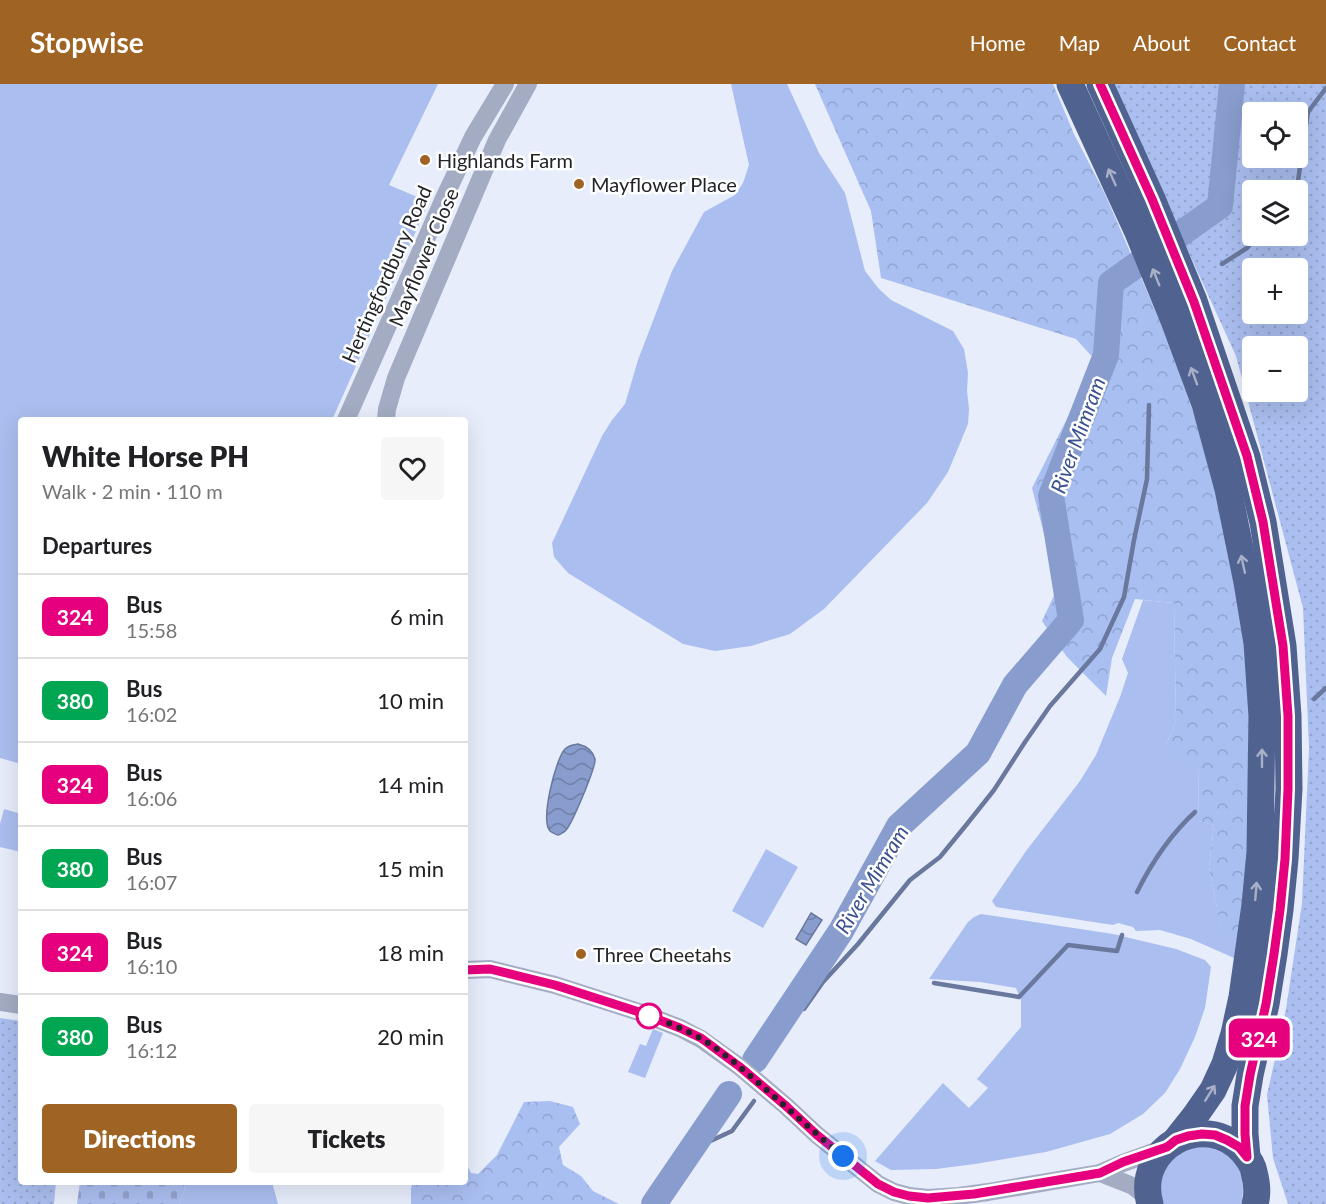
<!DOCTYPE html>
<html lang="en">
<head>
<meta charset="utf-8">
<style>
	body { margin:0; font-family:Lato,sans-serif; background:#f6f6f6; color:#202124; height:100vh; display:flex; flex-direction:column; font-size:22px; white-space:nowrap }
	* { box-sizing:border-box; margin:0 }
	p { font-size:20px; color:#757577 }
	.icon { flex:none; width:33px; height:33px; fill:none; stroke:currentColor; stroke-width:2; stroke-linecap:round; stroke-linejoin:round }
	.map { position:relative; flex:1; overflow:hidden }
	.sheet { position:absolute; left:18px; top:333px; width:450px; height:768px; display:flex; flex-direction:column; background:#fff; border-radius:6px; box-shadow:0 6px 24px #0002 }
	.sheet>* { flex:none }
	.badge { padding:0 12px; border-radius:9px; font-size:21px; line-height:39px }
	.fabs { position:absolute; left:1242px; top:18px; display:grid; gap:12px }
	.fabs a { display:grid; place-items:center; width:66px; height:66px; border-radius:6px; background:#fff; box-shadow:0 6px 24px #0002; font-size:30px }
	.you { position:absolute; width:30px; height:30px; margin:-15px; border:4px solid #fff; border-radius:50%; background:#1a73e8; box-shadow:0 0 0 9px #1a73e833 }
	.map>.badge { position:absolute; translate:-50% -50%; box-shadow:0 0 0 3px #fff }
	h2 { padding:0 24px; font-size:22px; line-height:54px }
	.round { display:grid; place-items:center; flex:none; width:63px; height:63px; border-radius:6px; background:#f6f6f6 }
	.headline { display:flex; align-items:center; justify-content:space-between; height:102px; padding:0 24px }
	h1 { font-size:28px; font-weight:800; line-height:45px }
	.primary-button { display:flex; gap:12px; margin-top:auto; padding:12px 24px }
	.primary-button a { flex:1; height:69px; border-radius:6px; background:#9f6424; color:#fff; font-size:24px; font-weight:800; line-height:69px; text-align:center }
	.primary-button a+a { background:#f6f6f6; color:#202124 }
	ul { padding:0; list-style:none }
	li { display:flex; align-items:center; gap:18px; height:84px; padding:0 24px; border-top:2px solid #e0e0e0 }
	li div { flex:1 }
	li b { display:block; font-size:22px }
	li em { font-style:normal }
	li .badge { min-width:66px; font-weight:700; text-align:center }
	header { display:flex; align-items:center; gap:36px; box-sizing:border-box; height:84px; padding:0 30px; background:#9f6424; color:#fff }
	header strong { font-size:28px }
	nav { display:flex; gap:33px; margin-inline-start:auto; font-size:21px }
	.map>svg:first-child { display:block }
	.green { fill:#aabeef }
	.forest { fill:url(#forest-crowns) }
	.cemetery { fill:url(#cemetery-stones) }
	.park { fill:url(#park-dots); fill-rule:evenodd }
	.water { fill:url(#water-waves); stroke:#69789c; stroke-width:1.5 }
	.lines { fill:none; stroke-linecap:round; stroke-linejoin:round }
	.stream { stroke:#69789c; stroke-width:4.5 }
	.river { stroke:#889ccd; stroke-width:26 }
	.minor { stroke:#a3acc3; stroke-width:18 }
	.highway { stroke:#50628f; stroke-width:27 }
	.oneway { stroke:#a8b0c7 }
	.line-casing { stroke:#fff; stroke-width:14 }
	.line { stroke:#e6007e; stroke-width:9 }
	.walk { stroke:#222429; stroke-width:6; stroke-dasharray:0 10.8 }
	.poi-dot { fill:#9f6424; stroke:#fff; stroke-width:2 }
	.stop-dot { fill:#fff; stroke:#e6007e; stroke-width:3 }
	.labels { text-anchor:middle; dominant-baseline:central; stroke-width:5; stroke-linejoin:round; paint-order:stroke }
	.poi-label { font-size:20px; fill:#222429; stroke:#fff; text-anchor:start }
	.street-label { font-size:20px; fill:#222429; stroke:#fff }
	.water-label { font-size:21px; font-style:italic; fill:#3a518f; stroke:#fff }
</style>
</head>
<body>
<header>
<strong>Stopwise</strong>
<nav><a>Home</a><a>Map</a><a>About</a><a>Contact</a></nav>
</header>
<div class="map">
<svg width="1326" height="1120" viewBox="0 0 1326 1120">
	<defs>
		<pattern id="forest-crowns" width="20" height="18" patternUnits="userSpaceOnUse" patternTransform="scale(1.5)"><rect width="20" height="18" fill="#a9bef1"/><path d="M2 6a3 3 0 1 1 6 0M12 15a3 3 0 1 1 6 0" fill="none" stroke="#91a3cf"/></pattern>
		<pattern id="cemetery-stones" width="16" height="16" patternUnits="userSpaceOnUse" patternTransform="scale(1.5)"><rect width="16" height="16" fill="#aabeef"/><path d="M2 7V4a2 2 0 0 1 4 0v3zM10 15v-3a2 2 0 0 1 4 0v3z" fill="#92a3cd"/></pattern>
		<pattern id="park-dots" width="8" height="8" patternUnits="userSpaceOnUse" patternTransform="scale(1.5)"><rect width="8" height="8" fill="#aabeef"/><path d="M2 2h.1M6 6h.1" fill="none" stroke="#92a3cd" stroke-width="1.8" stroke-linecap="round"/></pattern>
		<pattern id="water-waves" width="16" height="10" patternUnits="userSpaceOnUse" patternTransform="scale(1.5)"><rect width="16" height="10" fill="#889ccd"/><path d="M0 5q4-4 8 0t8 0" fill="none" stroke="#6f7fa6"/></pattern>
	</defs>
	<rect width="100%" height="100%" fill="#e7edfb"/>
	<!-- green -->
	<g class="green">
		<path d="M0 0H438L389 101 429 118 332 336H21V680L0 674Z"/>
		<path d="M731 0H787L819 69 845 109 865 187 879 205 891 216 953 247 964 265 968 289 967 307 969 325 968 340 948 388 927 419 824 525 790 550 751 562 715 567 683 560 568 489 554 473 552 459 602 352 612 336 625 320 638 276 672 187 704 128 735 111 743 99 749 81Z"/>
		<path d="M1143 516 1174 519 1176 637 1166 661 1198 678 1199 737 1214 741 1209 783 1220 839 1240 864 1234 874 1191 855 1160 846 1136 847 1133 843 1118 839 1113 841 996 823 992 817 1026 767 1080 697 1096 671 1120 613 1128 589 1122 575Z"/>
		<path d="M4 725 21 730V768L0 763V740Z"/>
		<path d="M766 765 798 783 763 844 732 827Z"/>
		<path d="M981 830 1113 850 1176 865 1205 876 1211 883 1205 924 1195 953 1180 985 1165 1009 1143 1030 1110 1050 1046 1068 975 1080 936 1085 891 1086 875 1077 943 999 969 1024 988 1004 977 995 1021 943V916L1016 904 980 898 929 895 968 838 974 833Z"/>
		<path d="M653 945 663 949 645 994 628 988 640 960 646 962Z"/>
		<path d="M1196 1062C1202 1062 1210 1062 1215 1064 1240 1073 1247 1097 1241 1120H1160L1157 1100 1170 1074Z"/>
		<path d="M185 1098H272L278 1120H179L184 1108Z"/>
	</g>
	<!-- forest -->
	<g class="forest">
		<path d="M815 0H1053L1074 50 1105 110 1168 256 1198 342 1216 407 1237 511 1252 618V735L1240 864 1220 840 1209 783 1214 741 1199 737 1198 679 1177 675 1166 661 1176 637 1174 519 1135 515 1112 574 1106 612 1067 573 1042 537 1058 503 1032 404 1096 277 1076 255 881 194 871 127Z"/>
		<path d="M550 1017 573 1023 580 1040 559 1063 563 1081 581 1092 593 1107 619 1120H411V1104L413 1098H465V1077L471 1089 478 1090 497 1071 524 1018Z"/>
	</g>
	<!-- cemetery -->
	<path class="cemetery" d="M80 1098H185L184 1108 179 1120H77Z"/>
	<!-- park -->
	<g class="park">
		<path d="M1115 0H1326V1120H1288L1273 1074 1267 1011 1286 925 1302 819 1309 664 1303 524 1236 272 1167 121ZM1252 28H1298V74H1252ZM1252 106H1298V152H1252ZM1252 184H1298V230H1252ZM1252 262H1298V308H1252Z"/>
		<path d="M0 934 21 937V1098H56L54 1120H0Z"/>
	</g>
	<!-- water -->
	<g class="water">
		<path d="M578 660C586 662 593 667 595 675 596 683 572 740 566 746 566 747 559 751 558 751 557 751 551 748 550 747 540 736 556 674 565 665 569 661 573 661 578 660Z"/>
		<path d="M811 829 822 836 806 861 796 855Z"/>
	</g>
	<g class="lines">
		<!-- stream -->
		<g class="stream">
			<path d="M1295 106 1297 104 1308 28 1326 4"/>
			<path d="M1222 180 1247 164 1257 152"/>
			<path d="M1314 615 1326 604"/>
			<path d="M1137 808C1152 778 1170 751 1195 728"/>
			<path d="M934 899 1019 913 1068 861 1117 867 1122 851"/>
			<path d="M804 925 823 898 858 860 910 796 940 773 967 740 994 706 1025 658 1050 622 1100 565 1124 513 1134 456 1147 395 1149 321"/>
			<path d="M691 1066 732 1047 754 1017"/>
		</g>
		<!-- river -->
		<g class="river">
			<path d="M755 976 841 847 899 742 978 669 1015 601 1071 536 1051 412 1106 271 1111 199 1220 122 1232 0"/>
			<path d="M654 1120 729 1010"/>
		</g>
		<!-- minor -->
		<g class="minor">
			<path d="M346 336 446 110 473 53 505 0"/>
			<path d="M386 336 387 325 396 294 497 56 528 0"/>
			<path d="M465 886 490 885 555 901 639 928 680 944 701 955 740 983 786 1022 817 1051 878 1100 894 1108 909 1112 928 1114 959 1112 988 1108 1100 1089 1123 1079 1167 1063"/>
			<path d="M0 918 21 921"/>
			<path d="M1100 1089 1133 1102 1148 1114"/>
		</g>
		<!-- highway -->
		<g class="highway">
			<path d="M1070 0 1137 146 1175 239 1205 320 1228 405 1247 498 1257 559 1262 632 1260 768 1255 821 1242 913 1234 950 1225 980 1213 1006 1195 1032 1176 1056"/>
			<path d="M1100 0 1152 115 1194 217 1247 373 1263 438 1283 562 1288 632 1289 705 1285 775 1280 826 1274 870 1266 920 1250 991 1245 1022V1050L1247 1073"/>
			<path d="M1150 1120C1134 1064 1204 1025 1243 1068 1248 1074 1253 1081 1254 1088 1257 1099 1258 1110 1255 1120"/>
		</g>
	</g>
	<!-- one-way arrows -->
	<defs><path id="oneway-shaft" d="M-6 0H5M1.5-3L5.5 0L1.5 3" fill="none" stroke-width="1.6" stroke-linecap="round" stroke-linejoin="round" transform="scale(1.5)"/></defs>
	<g class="oneway">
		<use href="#oneway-shaft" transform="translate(1112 93) rotate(-114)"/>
		<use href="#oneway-shaft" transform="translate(1156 193) rotate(-112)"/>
		<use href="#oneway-shaft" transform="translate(1194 292) rotate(-110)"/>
		<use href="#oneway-shaft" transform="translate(1243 480) rotate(-102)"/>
		<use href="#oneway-shaft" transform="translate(1262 674) rotate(-90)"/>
		<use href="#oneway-shaft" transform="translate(1256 807) rotate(-85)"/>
		<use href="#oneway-shaft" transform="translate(1210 1009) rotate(-58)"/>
	</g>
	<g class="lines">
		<defs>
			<path id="line" d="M465 886 490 885 555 901 639 928 680 944 701 954 740 983 786 1022 817 1051 878 1100 894 1108 909 1112 928 1114 974 1110 1100 1089 1123 1078 1167 1063 1176 1056 1188 1052 1202 1050 1215 1051 1227 1056 1239 1063 1247 1073 1245 1050V1022L1250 991 1266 920 1274 870 1280 826 1285 775 1288 705V632L1283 562 1263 438 1247 372 1194 218 1152 115 1100 0"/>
		</defs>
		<!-- line casing -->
		<use href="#line" class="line-casing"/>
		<!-- line -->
		<use href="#line" class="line"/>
		<!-- walk -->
		<path class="walk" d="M649 932C666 938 684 945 700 954 717 964 733 977 748 990 780 1017 811 1046 843 1072"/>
	</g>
	<!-- markers -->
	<g class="poi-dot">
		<circle cx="425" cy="76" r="6"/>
		<circle cx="579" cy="100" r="6"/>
		<circle cx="581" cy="870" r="6"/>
	</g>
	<circle class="stop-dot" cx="649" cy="932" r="12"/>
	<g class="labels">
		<!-- poi labels -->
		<g class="poi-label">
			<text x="437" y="76">Highlands Farm</text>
			<text x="591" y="100">Mayflower Place</text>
			<text x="593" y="870">Three Cheetahs</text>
		</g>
		<!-- street labels -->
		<g class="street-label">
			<text transform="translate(423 173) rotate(-67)">Mayflower Close</text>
			<text transform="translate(386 190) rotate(-66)">Hertingfordbury Road</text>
		</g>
		<!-- water labels -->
		<g class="water-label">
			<text transform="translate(1077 351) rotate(-70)">River Mimram</text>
			<text transform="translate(871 795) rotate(-59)">River Mimram</text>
		</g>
	</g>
</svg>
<div class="fabs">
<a><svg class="icon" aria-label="locate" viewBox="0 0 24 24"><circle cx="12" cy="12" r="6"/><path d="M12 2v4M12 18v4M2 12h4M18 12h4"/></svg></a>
<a><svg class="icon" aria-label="layers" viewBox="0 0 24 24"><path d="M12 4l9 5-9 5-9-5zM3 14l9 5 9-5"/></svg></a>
<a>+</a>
<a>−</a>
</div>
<div class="you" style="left:843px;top:1072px"></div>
<b class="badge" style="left:1259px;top:954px;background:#e6007e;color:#fff">324</b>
<section class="sheet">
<div class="headline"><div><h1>White Horse PH</h1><p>Walk · 2 min · 110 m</p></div><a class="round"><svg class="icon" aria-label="heart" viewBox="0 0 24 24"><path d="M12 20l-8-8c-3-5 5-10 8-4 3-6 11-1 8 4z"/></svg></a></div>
<h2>Departures</h2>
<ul>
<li><span class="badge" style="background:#e6007e;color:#fff">324</span><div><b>Bus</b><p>15:58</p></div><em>6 min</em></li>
<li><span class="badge" style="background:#00a651;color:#fff">380</span><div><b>Bus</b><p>16:02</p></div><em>10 min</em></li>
<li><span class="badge" style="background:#e6007e;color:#fff">324</span><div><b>Bus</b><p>16:06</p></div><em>14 min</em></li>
<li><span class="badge" style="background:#00a651;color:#fff">380</span><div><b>Bus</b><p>16:07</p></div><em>15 min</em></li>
<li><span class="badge" style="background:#e6007e;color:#fff">324</span><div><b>Bus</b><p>16:10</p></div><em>18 min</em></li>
<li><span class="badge" style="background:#00a651;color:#fff">380</span><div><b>Bus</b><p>16:12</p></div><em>20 min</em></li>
</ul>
<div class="primary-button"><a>Directions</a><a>Tickets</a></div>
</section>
</div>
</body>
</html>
